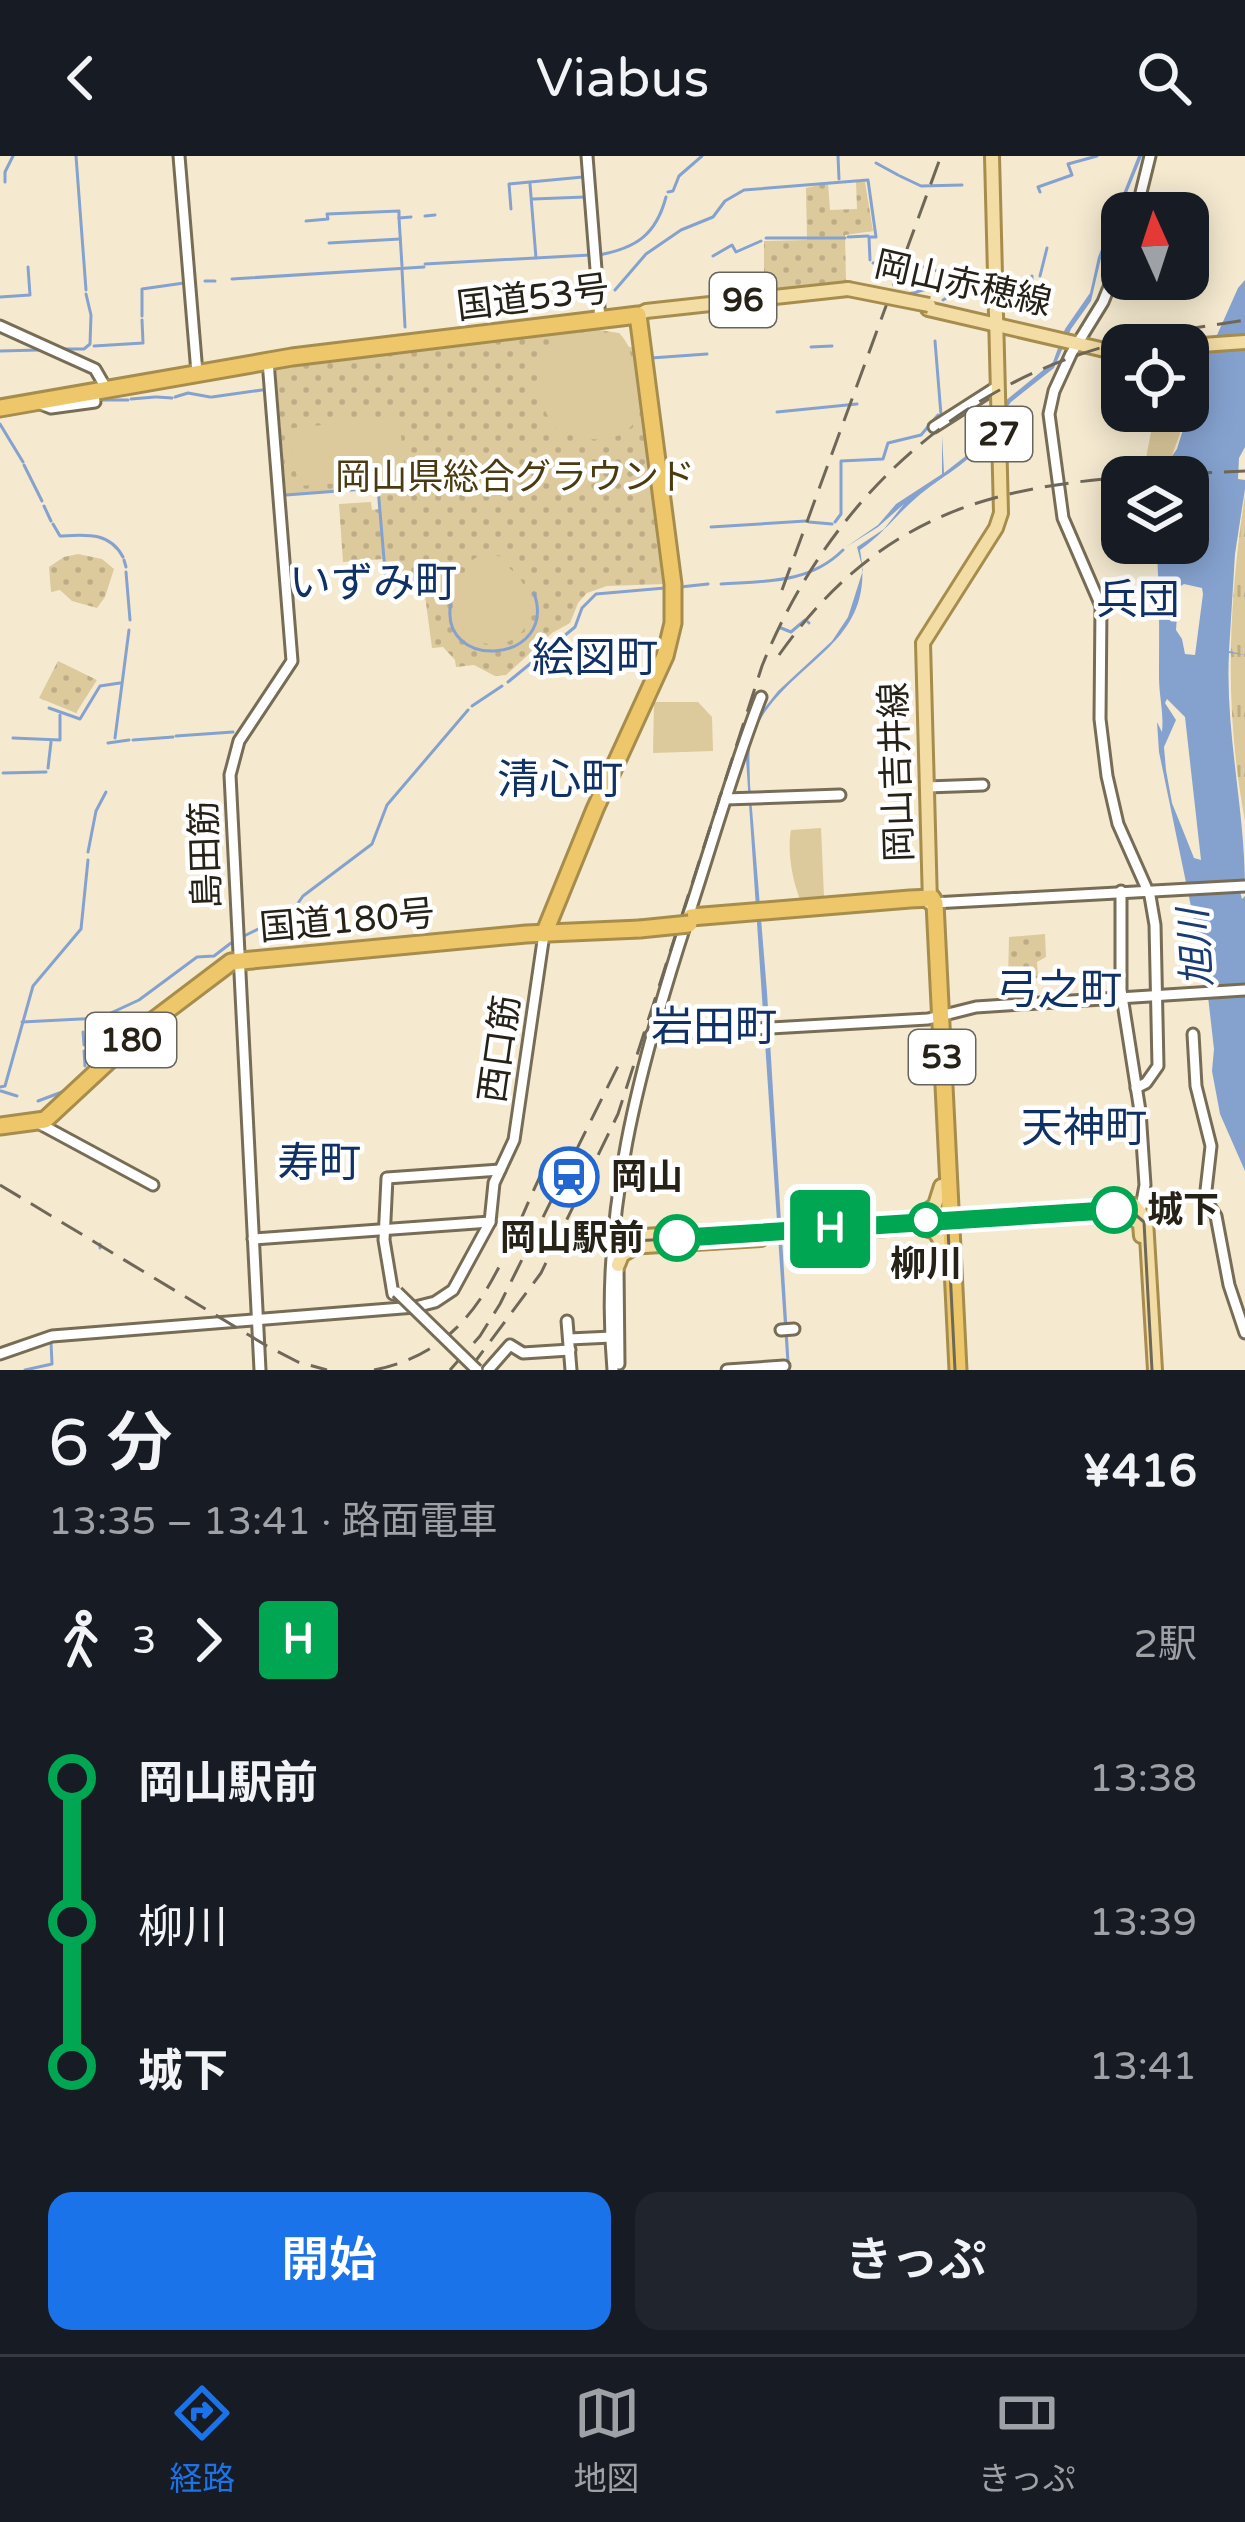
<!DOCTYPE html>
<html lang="ja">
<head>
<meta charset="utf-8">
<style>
	body { margin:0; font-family:"Varela Round","Noto Sans JP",sans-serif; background:#20242c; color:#f1f3f6; height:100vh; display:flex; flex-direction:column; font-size:45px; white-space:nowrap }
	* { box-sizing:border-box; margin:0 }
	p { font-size:39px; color:#9ea1a6 }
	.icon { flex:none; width:66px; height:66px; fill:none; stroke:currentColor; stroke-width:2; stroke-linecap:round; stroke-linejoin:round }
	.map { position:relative; height:1214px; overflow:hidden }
	.side { display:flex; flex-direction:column; background:#171b24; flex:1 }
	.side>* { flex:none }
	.badge { padding:0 24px; border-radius:9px; font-size:42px; line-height:78px }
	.needle { width:78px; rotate:357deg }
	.buttons { position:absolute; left:1101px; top:36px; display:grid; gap:24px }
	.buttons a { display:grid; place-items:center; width:108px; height:108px; border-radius:24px; background:#171b24; box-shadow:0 6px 30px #0003; font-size:60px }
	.map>.badge { position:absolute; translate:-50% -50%; box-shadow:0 0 0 6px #fff }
	.legs { display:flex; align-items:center; gap:18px; height:132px; padding:0 48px; font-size:39px }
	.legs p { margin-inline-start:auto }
	.head { display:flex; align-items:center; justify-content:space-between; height:204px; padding:0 48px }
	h1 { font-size:66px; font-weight:600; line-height:90px }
	.primary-button { display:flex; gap:24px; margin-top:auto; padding:24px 48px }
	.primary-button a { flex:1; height:138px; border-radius:24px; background:#1a73e8; color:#fff; font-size:48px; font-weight:600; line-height:138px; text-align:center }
	.primary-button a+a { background:#20242c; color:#f1f3f6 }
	ul { padding:0 48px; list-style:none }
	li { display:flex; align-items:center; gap:42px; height:144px; font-size:45px }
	li i { display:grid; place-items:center; width:18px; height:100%; margin:0 15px; background:currentColor }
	li i::after { content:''; width:30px; height:30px; margin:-15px; border:9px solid; border-radius:50%; background:#171b24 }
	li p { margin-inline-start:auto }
	li:first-child i { background:linear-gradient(#0000 50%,currentColor 0) }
	li:last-child i { background:linear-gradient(currentColor 50%,#0000 0) }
	header { display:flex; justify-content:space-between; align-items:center; height:156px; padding:0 48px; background:#171b24; font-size:54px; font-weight:600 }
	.menu { display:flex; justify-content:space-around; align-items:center; height:168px; border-top:3px solid #363941; background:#171b24; font-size:33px; color:#9ea1a6 }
	.menu a { display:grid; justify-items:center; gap:6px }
	.menu .on { color:#1a73e8 }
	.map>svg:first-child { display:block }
	.grass { fill:url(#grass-tufts) }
	.park { fill:url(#park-dots) }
	.garden { fill:#dcc99c }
	.water { fill:#85a2cf; fill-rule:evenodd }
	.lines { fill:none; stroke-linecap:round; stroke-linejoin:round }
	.stream { stroke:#85a2cf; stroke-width:3 }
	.secondary-casing { stroke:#776d56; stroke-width:15 }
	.primary-casing { stroke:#a78d4d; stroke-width:18 }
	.highway-casing { stroke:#a78d4d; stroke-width:21 }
	.secondary { stroke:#fff; stroke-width:9 }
	.primary { stroke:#f4dda5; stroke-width:12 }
	.highway { stroke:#edc769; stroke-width:15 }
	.tram { stroke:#6f6859; stroke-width:3 }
	.rail { stroke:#6f6859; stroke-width:3; stroke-dasharray:24 12; stroke-linecap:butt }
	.secondary-bridge-casing { stroke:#776d56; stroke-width:15; stroke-linecap:butt }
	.primary-bridge-casing { stroke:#a78d4d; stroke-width:18; stroke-linecap:butt }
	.highway-bridge-casing { stroke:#a78d4d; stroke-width:21; stroke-linecap:butt }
	.secondary-bridge { stroke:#fff; stroke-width:9 }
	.primary-bridge { stroke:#f4dda5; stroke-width:12 }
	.highway-bridge { stroke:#edc769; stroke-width:15 }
	.line-1-casing { stroke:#fff; stroke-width:27 }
	.line-1 { stroke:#00a651; stroke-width:18 }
	.stop-1-dot { fill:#fff; stroke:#00a651; stroke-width:6 }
	.labels { text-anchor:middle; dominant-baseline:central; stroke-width:9; stroke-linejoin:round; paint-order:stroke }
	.shield { fill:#fff; stroke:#67645d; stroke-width:3 }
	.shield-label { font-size:33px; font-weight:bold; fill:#262218 }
	.street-label { font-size:36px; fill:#262218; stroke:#fff }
	.park-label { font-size:36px; fill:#4b3b10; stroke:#fff }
	.poi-label { font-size:36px; font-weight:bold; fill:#262218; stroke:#fff; text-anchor:start }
	.stop-label { font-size:36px; font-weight:bold; fill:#262218; stroke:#fff; text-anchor:start }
	.water-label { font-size:39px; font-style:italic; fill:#193c74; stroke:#fff }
	.quarter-label { font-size:42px; fill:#103165; stroke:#fff }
</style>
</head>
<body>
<header><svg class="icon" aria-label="back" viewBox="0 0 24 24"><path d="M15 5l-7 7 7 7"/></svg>Viabus<svg class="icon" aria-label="search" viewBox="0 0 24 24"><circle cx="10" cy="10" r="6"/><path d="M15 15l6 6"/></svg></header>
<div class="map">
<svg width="1245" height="1214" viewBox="0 0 1245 1214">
	<defs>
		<pattern id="grass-tufts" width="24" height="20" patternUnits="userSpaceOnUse" patternTransform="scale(3)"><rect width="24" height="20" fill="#dcc99c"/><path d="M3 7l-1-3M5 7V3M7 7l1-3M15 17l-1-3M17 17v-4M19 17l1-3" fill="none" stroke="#bdac86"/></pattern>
		<pattern id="park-dots" width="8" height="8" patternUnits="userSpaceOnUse" patternTransform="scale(3)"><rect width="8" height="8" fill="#dcc99c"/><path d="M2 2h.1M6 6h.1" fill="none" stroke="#bdac86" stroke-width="1.8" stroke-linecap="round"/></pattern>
	</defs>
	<rect width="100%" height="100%" fill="#f5ead0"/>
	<!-- grass -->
	<g class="grass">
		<path d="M1209 197 1169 308 1161 317 1162 321 1143 318 1155 255H1188V198Z"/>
		<path d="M1245 339V665C1224 554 1228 450 1245 339Z"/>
	</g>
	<!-- park -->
	<g class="park">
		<path d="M856 25 865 26 873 75 845 79 846 125 764 136V85L807 84 806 32 828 27 830 54 857 53Z"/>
		<path d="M592 173 619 177 629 191 635 192 665 428 607 430 587 437 578 447 570 467 552 477 506 519 495 520 474 509 456 511 455 504 443 491 432 492 423 425 386 428 383 403 343 406 339 348 371 346 372 354 379 353 378 332 286 339 276 214 285 210Z"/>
		<path d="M78 398 102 403 114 413 105 441 97 452 72 445 60 434 51 436 49 411 64 401Z"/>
		<path d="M58 505 97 524 76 557 39 542Z"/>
		<path d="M1045 778 1046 801 1037 806 1038 822 1008 825 1009 781Z"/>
	</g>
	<!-- garden -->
	<g class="garden">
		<path d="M597 175 609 180 610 185 619 177C632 190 632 205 634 223 636 235 640 250 636 262 627 287 589 287 568 277L564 280C537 257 530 215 552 186L557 189 569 179Z"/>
		<path d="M399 261 405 315 383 324 299 330 291 296 293 272Z"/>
		<path d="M482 398 505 401 503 406 519 421 533 444 526 445 527 450 532 449C530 495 473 503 456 461L461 459H453L460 429 472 410 469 406Z"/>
		<path d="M654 546H698L712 561 713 595 653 597Z"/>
		<path d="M821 672 824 741 800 743C792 724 787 693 791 674Z"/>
	</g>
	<!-- water -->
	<g class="water">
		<path d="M1138 0H1142L1102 98 1091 145 1071 173 1054 212 1011 246 993 271V282L989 280C970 308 941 320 916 342 896 359 882 379 860 394 878 489 791 502 755 573 747 587 750 613 750 628L767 836 790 1214H787L746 603 752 568 778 535 832 485 848 461 863 414 857 391 884 373 904 348 878 371 846 391 878 369 896 348 942 318V279L944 317 976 292 1004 246 1053 206 1065 173 1090 137 1098 101Z"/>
		<path d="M1245 124V291L1239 302 1238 323 1245 324V333L1235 398 1229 495 1245 499 1229 497C1225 576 1245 653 1245 732H1239L1242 743 1245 740V1015L1220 958 1212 915 1214 893 1206 823 1159 596 1157 566 1162 576C1164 556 1159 541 1159 521 1159 476 1160 432 1156 387H1188V321H1162L1160 317 1177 293 1201 215 1238 132ZM1184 428 1202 432 1203 438 1195 499 1185 498 1182 483 1176 474 1179 431ZM1167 543 1185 561 1201 704 1194 702 1172 647 1166 614 1164 591 1176 564 1165 547Z"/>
	</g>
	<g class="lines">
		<!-- stream -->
		<g class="stream">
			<path d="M76 0 86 134"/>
			<path d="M838 0 839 23"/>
			<path d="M876 7 898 19"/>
			<path d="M900 20 921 30 962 29"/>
			<path d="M5 26V16L13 0"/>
			<path d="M530 28 536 102"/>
			<path d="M668 36 673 35 679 20 702 0"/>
			<path d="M1040 36 1038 31 1072 19 1068 8 1097 0"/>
			<path d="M533 43 585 41"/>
			<path d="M511 53 509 28 583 21"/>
			<path d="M425 60 435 59"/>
			<path d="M306 65 328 63 327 58 399 55V62"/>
			<path d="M848 81 868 80"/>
			<path d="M766 82H845"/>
			<path d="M329 87 400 83"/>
			<path d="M599 99C636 92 656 79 666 41"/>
			<path d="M713 100 732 89 736 96 761 85"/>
			<path d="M873 107 905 106 952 119"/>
			<path d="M425 108 590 99"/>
			<path d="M402 110 399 62 411 61"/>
			<path d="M402 113 405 171"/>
			<path d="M1040 120 1047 92"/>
			<path d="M232 123 424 111"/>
			<path d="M205 125H215"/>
			<path d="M615 134 646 98 681 74 713 61 725 45 744 34 868 24 876 81H869L870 104"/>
			<path d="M909 138 959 124"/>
			<path d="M0 141 30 139 28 111"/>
			<path d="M1031 141 1032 120"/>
			<path d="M943 144 964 132V127"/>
			<path d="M592 155 594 152"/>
			<path d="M142 160V133L184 127"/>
			<path d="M935 185 941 259"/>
			<path d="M94 190 143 187 142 164"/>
			<path d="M811 191 832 190"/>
			<path d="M62 193H84L90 188 91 159 86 138"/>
			<path d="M0 195 39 194"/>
			<path d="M651 202 707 198"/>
			<path d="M157 241 172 242"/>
			<path d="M175 241 188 237 210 241"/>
			<path d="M212 241 262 234"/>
			<path d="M131 243 155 241"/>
			<path d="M100 244H128"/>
			<path d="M777 256 857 248"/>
			<path d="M0 268 23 306"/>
			<path d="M24 309 42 345"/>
			<path d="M286 339 378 332 386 427"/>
			<path d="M44 350 51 365"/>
			<path d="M809 366 832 368"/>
			<path d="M835 366 841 358V305L883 303 888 287 921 279 938 259"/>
			<path d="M53 368 60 380C85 379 109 375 123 401"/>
			<path d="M711 371 806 365"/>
			<path d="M124 404 126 411"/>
			<path d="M126 416 130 464"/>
			<path d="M721 428C765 425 809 428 843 394"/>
			<path d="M680 431 708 428"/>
			<path d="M451 446C437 517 559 508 534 437"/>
			<path d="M808 466 809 467"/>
			<path d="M781 472 791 476 805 464"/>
			<path d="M508 526 575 471 582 452 596 438 665 432"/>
			<path d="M472 550 502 530"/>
			<path d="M49 552 80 563 100 530 120 527"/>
			<path d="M176 580 233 576"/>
			<path d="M13 582 60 584V559"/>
			<path d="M115 582 129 474"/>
			<path d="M133 584 173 581"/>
			<path d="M108 587 129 584"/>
			<path d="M48 612 51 586"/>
			<path d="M3 617 46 616"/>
			<path d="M88 696 96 655 106 636"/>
			<path d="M244 780 291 757 303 740 372 688 387 649 468 554"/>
			<path d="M22 866 100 862 139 844 197 801 214 800 231 787"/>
			<path d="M83 876 84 889"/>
			<path d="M84 895 85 910"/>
			<path d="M0 931 5 930 33 830 81 773 88 704"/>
			<path d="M1 935 17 940"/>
			<path d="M38 945 62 936"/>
			<path d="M100 1092V1088"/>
			<path d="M25 1214 52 1208 51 1186"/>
		</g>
		<defs>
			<g id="secondary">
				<path d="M179 0 197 217"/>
				<path d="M587 0 600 164"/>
				<path d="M1136 57 1150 0"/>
				<path d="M1122 99 1103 146 1071 198 1054 235 1049 258 1063 362 1101 450 1100 563 1107 620 1118 668 1150 740 1155 769 1158 910 1146 927 1136 932"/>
				<path d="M0 170 95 213 106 232"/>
				<path d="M41 248 51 252 95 246 94 238"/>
				<path d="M934 271 998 230"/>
				<path d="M927 631 983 629"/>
				<path d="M725 643 840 639"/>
				<path d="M1121 735V834L1140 955 1145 1029 1140 1057"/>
				<path d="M933 747 1245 730"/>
				<path d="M1193 878 1196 930 1211 990 1205 1043 1216 1060 1229 1129 1245 1177"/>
				<path d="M651 879 928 863 976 851 1245 834"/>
				<path d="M40 968 153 1029"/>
				<path d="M253 1083 490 1066"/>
				<path d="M618 1111 619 1208"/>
				<path d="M393 1138 384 1084 387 1022 500 1014"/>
				<path d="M567 1165 571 1214"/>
				<path d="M781 1174 794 1173"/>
				<path d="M569 1183 612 1181"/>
				<path d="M0 1198 52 1180 415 1151 435 1146 453 1134 490 1066 494 1027 514 984 544 778"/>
				<path d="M260 1214 230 619 239 585 292 505 268 205"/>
				<path d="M488 1214 510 1189 523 1197 570 1194"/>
				<path d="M613 1214C599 1060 639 912 686 767 711 692 732 615 761 541"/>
				<path d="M727 1214 784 1210"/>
			</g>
			<g id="primary">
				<path d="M928 153 1122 198"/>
				<path d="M638 159 646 155 848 133"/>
				<path d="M1188 190 1245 186"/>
				<path d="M930 747 923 487 996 372 1001 357 992 0"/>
				<path d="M921 1059 935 1049 941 1030"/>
				<path d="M1080 1060H1130L1140 1068 1141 1080"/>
				<path d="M972 1066 1048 1062"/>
				<path d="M915 1070 935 1076 944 1091"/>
				<path d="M829 1078 898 1072"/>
				<path d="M612 1082 1134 1049 1146 1064 1155 1214"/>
				<path d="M612 1092 761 1083"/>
				<path d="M618 1109 622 1099 634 1092"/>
			</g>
			<g id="highway">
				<path d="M0 252 292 201 638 159 673 428V467L665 500 595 653 544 778"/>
				<path d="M691 761 910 743 932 742 935 747 958 1214"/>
				<path d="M0 970 45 964 145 871 231 806 526 778 640 773"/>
			</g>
		</defs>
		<!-- secondary casing -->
		<use href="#secondary" class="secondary-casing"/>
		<!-- primary casing -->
		<use href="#primary" class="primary-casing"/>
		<!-- highway casing -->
		<use href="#highway" class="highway-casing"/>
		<!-- secondary -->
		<use href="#secondary" class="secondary"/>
		<!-- primary -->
		<use href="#primary" class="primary"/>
		<!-- highway -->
		<use href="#highway" class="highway"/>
		<!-- tram -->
		<g class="tram">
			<path d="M935 1064 948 1073 955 1214"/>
			<path d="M635 1085 1130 1054 1144 1066 1152 1214"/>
		</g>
		<!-- rail -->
		<g class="rail">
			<path d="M782 434 941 0"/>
			<path d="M779 499C904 323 1050 324 1245 315"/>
			<path d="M0 1029 267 1190 298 1206 327 1214"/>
			<path d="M374 1214C484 1192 502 1097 545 1010"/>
			<path d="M450 1214 480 1180 500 1148 620 906"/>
			<path d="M469 1214 541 1117 618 958 762 510C823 358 941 239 1100 192 1147 178 1196 172 1245 164"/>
		</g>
		<defs>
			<path id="secondary-bridge" d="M397 1136 477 1214"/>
			<path id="primary-bridge" d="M848 133 929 149"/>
			<path id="highway-bridge" d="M640 773 689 768"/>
		</defs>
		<!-- secondary-bridge casing -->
		<use href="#secondary-bridge" class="secondary-bridge-casing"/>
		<!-- primary-bridge casing -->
		<use href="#primary-bridge" class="primary-bridge-casing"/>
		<!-- highway-bridge casing -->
		<use href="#highway-bridge" class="highway-bridge-casing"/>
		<!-- secondary-bridge -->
		<use href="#secondary-bridge" class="secondary-bridge"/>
		<!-- primary-bridge -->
		<use href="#primary-bridge" class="primary-bridge"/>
		<!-- highway-bridge -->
		<use href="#highway-bridge" class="highway-bridge"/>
	</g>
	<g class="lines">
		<defs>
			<path id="line-1" d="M677 1082 1114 1054"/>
		</defs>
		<!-- line-1 casing -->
		<use href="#line-1" class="line-1-casing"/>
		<!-- line-1 -->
		<use href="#line-1" class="line-1"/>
	</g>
	<!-- icons -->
	<defs>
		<symbol id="station-ring" viewBox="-11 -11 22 22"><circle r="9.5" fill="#fff" stroke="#2266d2" stroke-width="1.5"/><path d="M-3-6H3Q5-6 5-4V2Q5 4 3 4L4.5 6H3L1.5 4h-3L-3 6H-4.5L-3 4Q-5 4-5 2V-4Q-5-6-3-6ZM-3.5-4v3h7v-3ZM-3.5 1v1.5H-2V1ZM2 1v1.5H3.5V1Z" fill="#2266d2"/></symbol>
	</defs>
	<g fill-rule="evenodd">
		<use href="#station-ring" x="536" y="988" width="66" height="66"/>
	</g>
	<!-- markers -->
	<g class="stop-1-dot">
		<circle cx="1114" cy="1054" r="21"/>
		<circle cx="926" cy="1064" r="15"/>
		<circle cx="677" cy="1082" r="21"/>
	</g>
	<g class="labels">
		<!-- shield labels -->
		<g class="shield">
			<rect x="710" y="117" width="66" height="54" rx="9"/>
			<rect x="966" y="251" width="66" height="54" rx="9"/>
			<rect x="86" y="857" width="90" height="54" rx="9"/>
			<rect x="909" y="874" width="66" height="54" rx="9"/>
		</g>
		<g class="shield-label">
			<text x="743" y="144">96</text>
			<text x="999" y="278">27</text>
			<text x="131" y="884">180</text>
			<text x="942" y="901">53</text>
		</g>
		<!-- street labels -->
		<g class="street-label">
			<text transform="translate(963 128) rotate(13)">岡山赤穂線</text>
			<text transform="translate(533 142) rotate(-7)">国道53号</text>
			<text transform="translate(897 616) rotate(-92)">岡山吉井線</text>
			<text transform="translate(206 699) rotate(-92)">島田筋</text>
			<text transform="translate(347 765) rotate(-5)">国道180号</text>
			<text transform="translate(500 893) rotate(-82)">西口筋</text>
		</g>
		<!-- park labels -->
		<g class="park-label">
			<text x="515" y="321">岡山県総合グラウンド</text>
		</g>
		<!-- poi labels -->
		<g class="poi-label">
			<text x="611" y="1021">岡山</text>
		</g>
		<!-- stop labels -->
		<g class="stop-label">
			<text x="1147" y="1054">城下</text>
			<text x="644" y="1082" text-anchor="end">岡山駅前</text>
			<text x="926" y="1108" text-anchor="middle">柳川</text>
		</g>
		<!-- water labels -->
		<g class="water-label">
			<text transform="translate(1196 792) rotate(-94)">旭川</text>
		</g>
		<!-- quarter labels -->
		<g class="quarter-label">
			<text x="373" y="427">いずみ町</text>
			<text x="1138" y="444">兵団</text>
			<text x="595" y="502">絵図町</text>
			<text x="560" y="624">清心町</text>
			<text x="1059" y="834">弓之町</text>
			<text x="714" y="871">岩田町</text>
			<text x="1084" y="972">天神町</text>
			<text x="319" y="1007">寿町</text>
		</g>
	</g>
</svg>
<div class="buttons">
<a><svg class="needle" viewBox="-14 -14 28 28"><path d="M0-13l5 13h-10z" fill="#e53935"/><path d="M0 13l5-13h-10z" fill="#9ea1a6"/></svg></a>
<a><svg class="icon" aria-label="locate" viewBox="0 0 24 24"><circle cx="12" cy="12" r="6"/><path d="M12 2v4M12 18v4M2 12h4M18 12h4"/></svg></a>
<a><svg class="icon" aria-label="layers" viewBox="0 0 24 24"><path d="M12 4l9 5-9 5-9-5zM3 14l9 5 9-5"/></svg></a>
</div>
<b class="badge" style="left:830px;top:1073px;background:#00a651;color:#fff">H</b>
</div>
<section class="side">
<div class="head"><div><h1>6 分</h1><p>13:35 – 13:41 · 路面電車</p></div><b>¥416</b></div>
<div class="legs"><svg class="icon" aria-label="walk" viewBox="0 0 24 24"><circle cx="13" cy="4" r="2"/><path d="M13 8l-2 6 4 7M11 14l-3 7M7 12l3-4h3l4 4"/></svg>3<svg class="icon" aria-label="forward" viewBox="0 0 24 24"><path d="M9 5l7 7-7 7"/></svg><b class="badge" style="background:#00a651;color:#fff">H</b><p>2駅</p></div>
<ul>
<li><i style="color:#00a651"></i><b>岡山駅前</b><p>13:38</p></li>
<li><i style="color:#00a651"></i><span>柳川</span><p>13:39</p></li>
<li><i style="color:#00a651"></i><b>城下</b><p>13:41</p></li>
</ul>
<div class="primary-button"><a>開始</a><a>きっぷ</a></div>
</section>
<nav class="menu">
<a class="on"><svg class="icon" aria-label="directions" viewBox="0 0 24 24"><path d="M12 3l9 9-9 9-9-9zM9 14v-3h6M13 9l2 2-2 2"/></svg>経路</a>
<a><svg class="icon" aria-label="map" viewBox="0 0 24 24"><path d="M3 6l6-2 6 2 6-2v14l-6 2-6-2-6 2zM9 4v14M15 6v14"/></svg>地図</a>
<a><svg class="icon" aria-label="tickets" viewBox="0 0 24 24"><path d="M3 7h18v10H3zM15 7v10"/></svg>きっぷ</a>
</nav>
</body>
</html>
